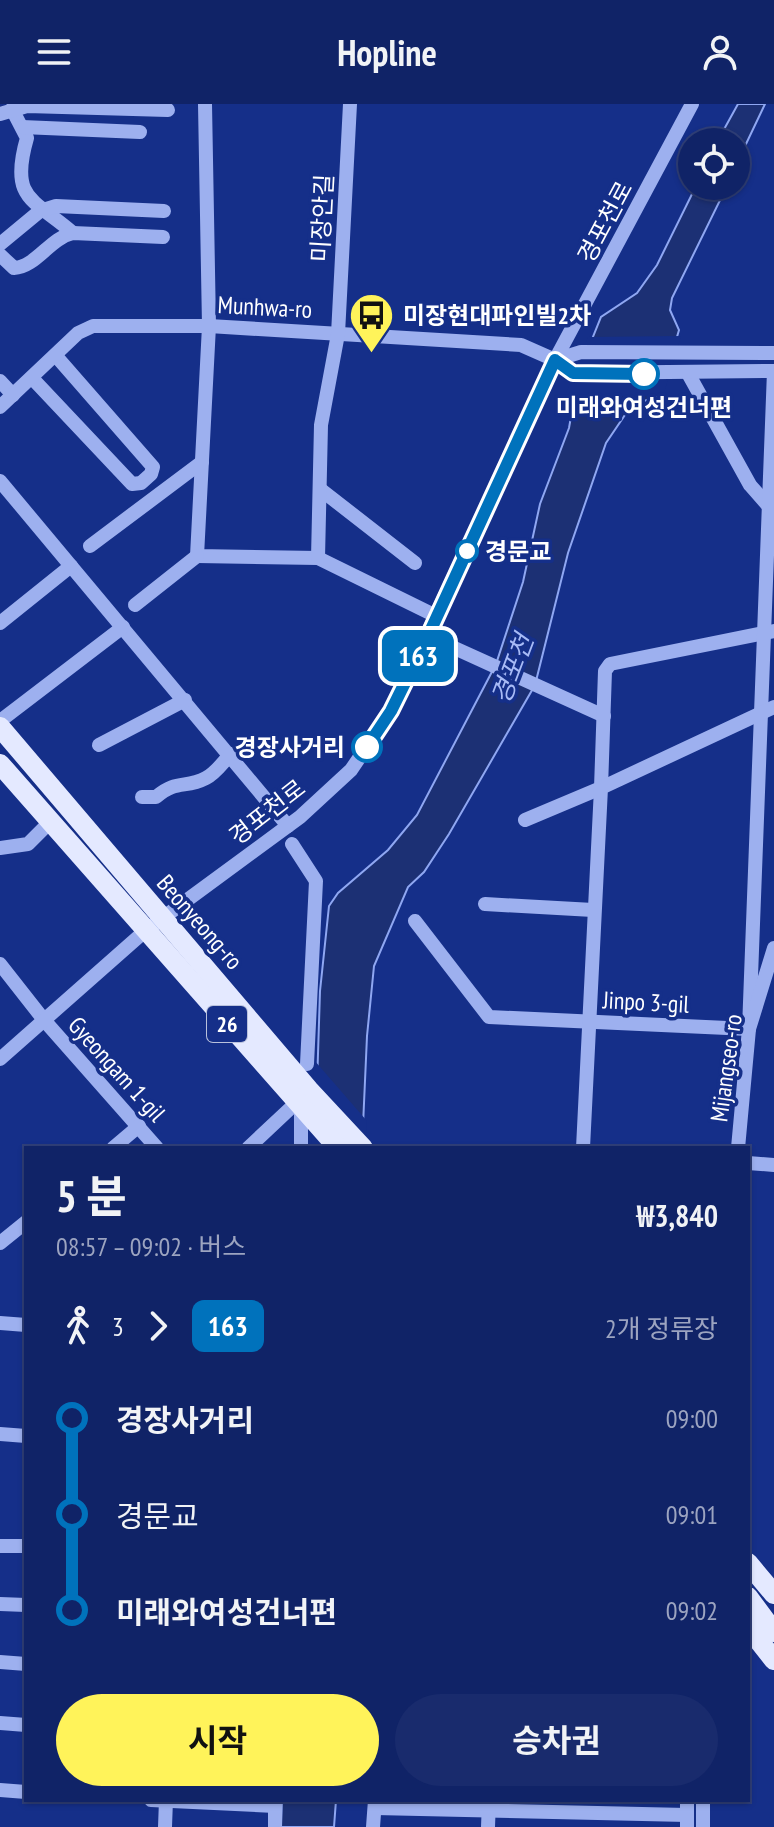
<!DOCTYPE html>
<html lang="ko">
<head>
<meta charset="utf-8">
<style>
	body { margin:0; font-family:"PT Sans Narrow","Noto Sans KR",sans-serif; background:#192b6d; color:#f1f3f6; height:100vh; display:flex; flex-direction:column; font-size:30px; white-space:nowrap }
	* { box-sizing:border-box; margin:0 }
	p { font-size:26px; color:#9ca4c0 }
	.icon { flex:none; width:44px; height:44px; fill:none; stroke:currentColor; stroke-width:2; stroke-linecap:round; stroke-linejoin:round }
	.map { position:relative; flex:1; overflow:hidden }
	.sheet { position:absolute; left:24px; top:1042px; width:726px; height:656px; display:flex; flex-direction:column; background:#102367; border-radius:0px; box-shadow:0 2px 6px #0004,0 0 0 2px #30407b }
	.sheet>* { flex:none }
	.badge { padding:0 16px; border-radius:12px; font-size:28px; line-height:52px }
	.buttons { position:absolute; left:678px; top:24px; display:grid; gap:16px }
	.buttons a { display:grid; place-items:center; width:72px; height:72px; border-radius:50%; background:#102367; box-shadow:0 2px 6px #0004,0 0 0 2px #30407b; font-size:40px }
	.map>.badge { position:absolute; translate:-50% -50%; box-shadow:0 0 0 4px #fff }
	.legs { display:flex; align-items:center; gap:12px; height:88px; padding:0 32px; font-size:26px }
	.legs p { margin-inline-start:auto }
	.overview { display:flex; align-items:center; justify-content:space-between; height:136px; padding:0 32px }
	h1 { font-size:44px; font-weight:700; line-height:60px }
	.button { display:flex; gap:16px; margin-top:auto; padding:16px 32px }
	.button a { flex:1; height:92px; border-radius:48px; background:#fff35a; color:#111; font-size:32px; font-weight:700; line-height:92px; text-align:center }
	.button a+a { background:#192b6d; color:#f1f3f6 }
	ul { padding:0 32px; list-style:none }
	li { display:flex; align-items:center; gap:28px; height:96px; font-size:30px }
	li i { display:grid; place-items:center; width:12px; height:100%; margin:0 10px; background:currentColor }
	li i::after { content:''; width:20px; height:20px; margin:-10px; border:6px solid; border-radius:50%; background:#102367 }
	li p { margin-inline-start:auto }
	li:first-child i { background:linear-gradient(#0000 50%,currentColor 0) }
	li:last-child i { background:linear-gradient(currentColor 50%,#0000 0) }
	header { display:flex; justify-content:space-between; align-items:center; height:104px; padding:0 32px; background:#102367; font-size:36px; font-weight:700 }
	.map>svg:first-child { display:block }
	.water { fill:#1c3074; stroke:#8fa7f2; stroke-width:2 }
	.pier { fill:#152f89 }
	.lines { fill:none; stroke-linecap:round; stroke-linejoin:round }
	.minor { stroke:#9db0ef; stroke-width:14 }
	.major { stroke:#e4e9ff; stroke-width:20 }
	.line-1-casing { stroke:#fff; stroke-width:18 }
	.line-1 { stroke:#0072bc; stroke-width:12 }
	.stop-1-dot { fill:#fff; stroke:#0072bc; stroke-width:4 }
	.labels { text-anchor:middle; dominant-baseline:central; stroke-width:7; stroke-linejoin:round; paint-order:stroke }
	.shield { fill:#152f89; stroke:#b9c1dc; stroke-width:2 }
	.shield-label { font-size:22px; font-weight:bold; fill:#fff }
	.street-label { font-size:24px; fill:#fff; stroke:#152f89 }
	.poi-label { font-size:24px; font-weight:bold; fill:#fff; stroke:#152f89; text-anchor:start }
	.stop-label { font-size:24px; font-weight:bold; fill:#fff; stroke:#152f89 }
	.water-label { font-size:26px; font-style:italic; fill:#a8bbf6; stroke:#152f89 }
</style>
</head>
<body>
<header><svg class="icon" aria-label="menu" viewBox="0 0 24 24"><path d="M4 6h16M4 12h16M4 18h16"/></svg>Hopline<svg class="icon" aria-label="person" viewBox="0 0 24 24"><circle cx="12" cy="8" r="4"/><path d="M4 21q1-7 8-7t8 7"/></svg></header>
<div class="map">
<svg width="774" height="1723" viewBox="0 0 774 1723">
	<rect width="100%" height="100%" fill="#152f89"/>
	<!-- water -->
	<g class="water">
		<path d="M738 0H765L736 61V38H717Z"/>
		<path d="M696 82H727L672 194 670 206 679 226 660 291 631 302 606 339 568 449 535 581 449 730 424 768 408 783 374 862 367 932 362 1044H315L320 887 329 802 338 789 388 746 417 711 496 560 523 478 540 400 569 324 572 307 568 295 601 213 637 189 657 161Z"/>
		<path d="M282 1696H336L334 1723H281Z"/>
	</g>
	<!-- pier -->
	<g class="pier">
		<path d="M681 232 663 292H565L588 233Z"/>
		<path d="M314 956 367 1017 366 1044H311Z"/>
	</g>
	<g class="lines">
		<!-- minor -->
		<g class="minor">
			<path d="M205 0 209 222 197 452 318 454 436 512"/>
			<path d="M12 5 27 34C9 96 34 95 73 129"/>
			<path d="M0 10 27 2 168 6"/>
			<path d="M22 23 140 28"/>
			<path d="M0 140 40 107 56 102 164 107"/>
			<path d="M0 151 14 164C36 163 50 134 73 129L163 133"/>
			<path d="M555 256 581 248 774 249"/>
			<path d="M689 271 750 381 772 406"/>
			<path d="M32 274 132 380 141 379 151 370 153 363 56 252"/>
			<path d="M0 277 13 291"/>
			<path d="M0 303 78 229 93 222H209L521 241 555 256 573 269 774 267"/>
			<path d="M0 377 288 722"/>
			<path d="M320 385 415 459"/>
			<path d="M90 442 202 358"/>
			<path d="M318 454 321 321 338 230 350 0"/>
			<path d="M135 501 197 452"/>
			<path d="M0 519 71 462"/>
			<path d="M428 532 604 612"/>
			<path d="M0 617 123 523"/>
			<path d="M99 641 185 596"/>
			<path d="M142 693H156C177 675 185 685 206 674 216 669 223 658 231 650"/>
			<path d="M525 716 601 684 605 567 610 560 774 527"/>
			<path d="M292 740 316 777 307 960"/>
			<path d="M0 744 28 740 50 718"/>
			<path d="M485 800 593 806"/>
			<path d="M415 817 489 913 749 925 774 267"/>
			<path d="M0 860 44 916 157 1044"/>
			<path d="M0 955 145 827 300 713 351 666 391 607 555 256 692 0"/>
			<path d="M301 1004V1044"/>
			<path d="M113 1044 139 1022"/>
			<path d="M248 1044 296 999"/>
			<path d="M583 1044 601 684 774 603"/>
			<path d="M738 1044 749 925 774 844"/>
			<path d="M748 1059 774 1061"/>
			<path d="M0 1139 26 1118"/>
			<path d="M0 1219 26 1221"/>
			<path d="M0 1330 26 1332"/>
			<path d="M0 1442H26"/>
			<path d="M0 1500 26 1501"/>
			<path d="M0 1558 26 1560"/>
			<path d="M0 1619 26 1621"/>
			<path d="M0 1686 26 1688"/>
			<path d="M151 1696 275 1702"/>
			<path d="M375 1704 687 1711"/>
			<path d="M165 1723 166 1696"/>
			<path d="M275 1723V1696"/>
			<path d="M373 1723 375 1696"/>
			<path d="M488 1723 489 1696"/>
			<path d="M687 1723V1696"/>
			<path d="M703 1723V1696"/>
		</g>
		<!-- major -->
		<g class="major">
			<path d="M0 623 309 986 363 1044"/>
			<path d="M0 660 338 1044"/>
			<path d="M748 1459 774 1490"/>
			<path d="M748 1493 774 1528"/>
			<path d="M748 1523 774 1556"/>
		</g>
	</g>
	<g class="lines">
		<defs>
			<path id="line-1" d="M367 643 391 607 428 532 555 256 573 269 644 270"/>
		</defs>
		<!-- line-1 casing -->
		<use href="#line-1" class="line-1-casing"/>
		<!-- line-1 -->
		<use href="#line-1" class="line-1"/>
	</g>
	<!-- icons -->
	<defs>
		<symbol id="bus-pin" viewBox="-11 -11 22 30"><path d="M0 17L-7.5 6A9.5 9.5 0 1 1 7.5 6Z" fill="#fff35a" stroke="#152f89"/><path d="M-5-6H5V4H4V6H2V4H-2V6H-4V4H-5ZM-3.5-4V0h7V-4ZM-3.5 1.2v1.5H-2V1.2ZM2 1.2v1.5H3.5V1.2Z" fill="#111"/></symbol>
	</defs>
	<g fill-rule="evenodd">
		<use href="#bus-pin" x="346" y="186" width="51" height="69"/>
	</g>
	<!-- markers -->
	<g class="stop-1-dot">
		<circle cx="644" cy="270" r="14"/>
		<circle cx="467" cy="447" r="10"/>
		<circle cx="367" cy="643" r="14"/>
	</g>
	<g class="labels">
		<!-- shield labels -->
		<rect class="shield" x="207" y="902" width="40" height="36" rx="6"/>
		<g class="shield-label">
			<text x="227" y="920">26</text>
		</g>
		<!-- street labels -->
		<g class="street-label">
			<text transform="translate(322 114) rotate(-87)">미장안길</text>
			<text transform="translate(605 118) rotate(-62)">경포천로</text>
			<text transform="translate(265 203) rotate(3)">Munhwa-ro</text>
			<text transform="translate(267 708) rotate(-38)">경포천로</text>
			<text transform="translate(200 818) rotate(49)">Beonyeong-ro</text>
			<text transform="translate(646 898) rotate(3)">Jinpo 3-gil</text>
			<text transform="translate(726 964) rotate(-82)">Mijangseo-ro</text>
			<text transform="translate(117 965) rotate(48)">Gyeongam 1-gil</text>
		</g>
		<!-- poi labels -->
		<g class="poi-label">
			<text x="403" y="211">미장현대파인빌2차</text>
		</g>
		<!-- stop labels -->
		<g class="stop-label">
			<text x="644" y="303">미래와여성건너편</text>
			<text x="485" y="447" text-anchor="start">경문교</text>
			<text x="345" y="643" text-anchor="end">경장사거리</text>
		</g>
		<!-- water labels -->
		<g class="water-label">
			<text transform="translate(512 565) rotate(-69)">경포천</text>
		</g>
	</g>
</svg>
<div class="buttons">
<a><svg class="icon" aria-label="locate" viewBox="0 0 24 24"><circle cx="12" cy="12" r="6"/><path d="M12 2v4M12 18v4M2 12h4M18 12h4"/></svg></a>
</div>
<b class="badge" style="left:418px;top:552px;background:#0072bc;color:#fff">163</b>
<section class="sheet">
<div class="overview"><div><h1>5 분</h1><p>08:57 – 09:02 · 버스</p></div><b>₩3,840</b></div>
<div class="legs"><svg class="icon" aria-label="walk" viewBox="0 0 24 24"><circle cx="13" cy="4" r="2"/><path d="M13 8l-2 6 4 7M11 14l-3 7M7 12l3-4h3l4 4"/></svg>3<svg class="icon" aria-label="forward" viewBox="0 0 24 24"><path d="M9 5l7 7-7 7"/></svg><b class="badge" style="background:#0072bc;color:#fff">163</b><p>2개 정류장</p></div>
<ul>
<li><i style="color:#0072bc"></i><b>경장사거리</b><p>09:00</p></li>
<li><i style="color:#0072bc"></i><span>경문교</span><p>09:01</p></li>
<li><i style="color:#0072bc"></i><b>미래와여성건너편</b><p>09:02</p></li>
</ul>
<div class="button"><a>시작</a><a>승차권</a></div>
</section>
</div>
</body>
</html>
